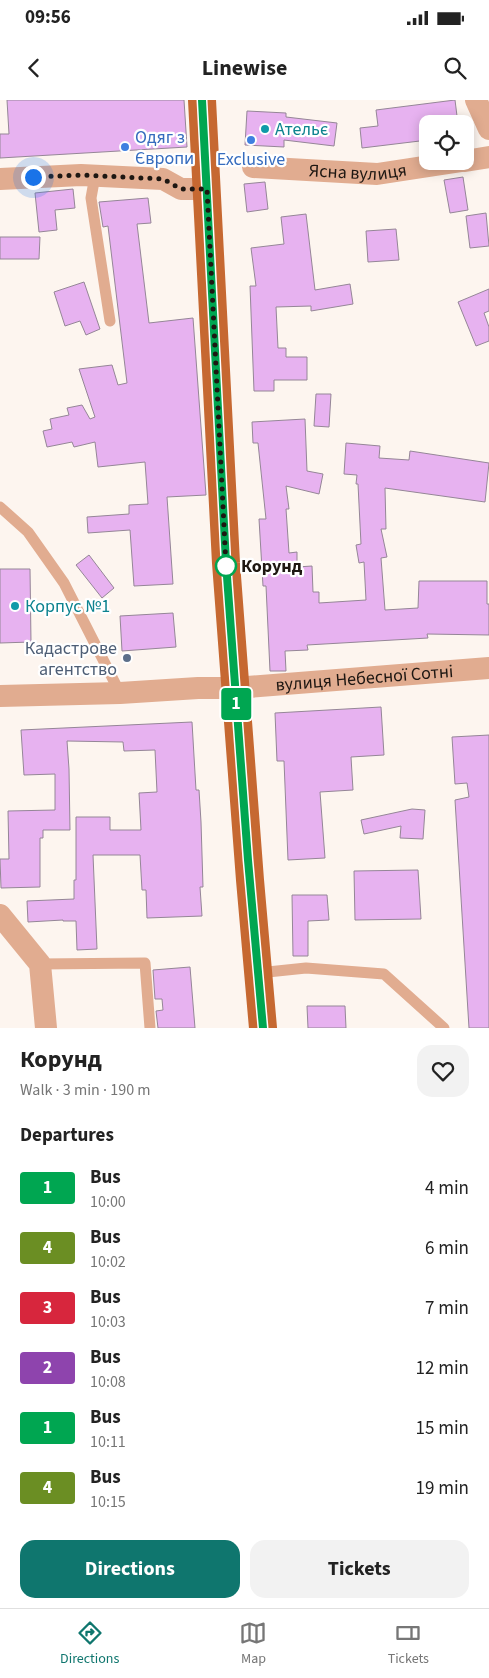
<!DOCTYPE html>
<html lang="en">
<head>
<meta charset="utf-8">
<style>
	body { margin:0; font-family:"Source Sans 3",sans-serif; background:#f2f2f2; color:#222; height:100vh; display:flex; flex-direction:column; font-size:19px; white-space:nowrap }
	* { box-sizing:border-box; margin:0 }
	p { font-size:16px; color:#767676 }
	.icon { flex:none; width:28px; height:28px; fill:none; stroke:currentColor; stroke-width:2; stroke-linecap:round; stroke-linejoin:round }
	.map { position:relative; height:928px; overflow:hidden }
	.sheet { display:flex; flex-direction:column; background:#fff; flex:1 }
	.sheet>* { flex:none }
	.badge { padding:0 10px; border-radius:4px; font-size:18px; line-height:32px }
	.buttons { position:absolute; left:419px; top:15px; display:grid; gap:10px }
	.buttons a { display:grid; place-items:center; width:55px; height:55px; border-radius:10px; background:#fff; box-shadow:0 2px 12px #0003; font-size:25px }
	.you { position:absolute; width:25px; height:25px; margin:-12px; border:4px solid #fff; border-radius:50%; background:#1a73e8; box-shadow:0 0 0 8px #1a73e833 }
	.map>.badge { position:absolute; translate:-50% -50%; box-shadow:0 0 0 2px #fff }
	h2 { padding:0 20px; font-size:19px; line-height:45px }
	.round { display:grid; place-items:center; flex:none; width:52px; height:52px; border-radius:15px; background:#f2f2f2 }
	.head { display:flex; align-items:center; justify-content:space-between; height:85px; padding:0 20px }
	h1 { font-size:24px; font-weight:700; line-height:38px }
	.button { display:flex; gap:10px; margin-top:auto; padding:10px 20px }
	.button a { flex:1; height:58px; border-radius:15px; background:#0f766e; color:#fff; font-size:20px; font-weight:700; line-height:58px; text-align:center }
	.button a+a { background:#f2f2f2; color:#222 }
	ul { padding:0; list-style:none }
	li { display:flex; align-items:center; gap:15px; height:60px; padding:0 20px }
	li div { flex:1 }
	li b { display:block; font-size:19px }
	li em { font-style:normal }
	li .badge { min-width:55px; font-weight:700; text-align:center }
	.status { display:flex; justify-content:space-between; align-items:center; height:35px; padding:0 25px; background:#fff; direction:ltr }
	.status svg { height:14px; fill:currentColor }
	header { display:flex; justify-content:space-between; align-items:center; height:65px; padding:0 20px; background:#fff; font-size:22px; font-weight:700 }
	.menu { display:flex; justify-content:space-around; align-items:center; height:70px; border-top:1px solid #e0e0e0; background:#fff; font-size:14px; color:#767676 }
	.menu a { display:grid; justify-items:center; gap:2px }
	.menu .current { color:#0f766e }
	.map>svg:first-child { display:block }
	.building { fill:#e7b2f0; stroke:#958697 }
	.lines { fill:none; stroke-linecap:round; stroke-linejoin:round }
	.service { stroke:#e1ac90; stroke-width:11 }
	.minor { stroke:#e1ac90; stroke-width:22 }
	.primary { stroke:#c66831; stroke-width:28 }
	.line-casing { stroke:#fff; stroke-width:11 }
	.line { stroke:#00a651; stroke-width:8 }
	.walk { stroke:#1e1712; stroke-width:5; stroke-dasharray:0 9 }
	.culture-dot { fill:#0f9aa8; stroke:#fff; stroke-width:2 }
	.shop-dot { fill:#3f7fe0; stroke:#fff; stroke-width:2 }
	.stop-dot { fill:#fff; stroke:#00a651; stroke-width:2.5 }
	.service-dot { fill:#5c6f8a; stroke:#fff; stroke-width:2 }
	.labels { text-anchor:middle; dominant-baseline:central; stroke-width:4.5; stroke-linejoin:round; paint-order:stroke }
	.culture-label { font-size:18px; fill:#0d838f; stroke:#fff; text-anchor:start }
	.shop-label { font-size:18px; fill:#366cbe; stroke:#fff; text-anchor:start }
	.street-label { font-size:18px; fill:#1e1712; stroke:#fff }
	.stop-label { font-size:18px; font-weight:bold; fill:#1e1712; stroke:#fff; text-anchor:start }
	.service-label { font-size:18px; fill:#4e5e75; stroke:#fff; text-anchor:end }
</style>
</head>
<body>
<div class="status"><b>09:56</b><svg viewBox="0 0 49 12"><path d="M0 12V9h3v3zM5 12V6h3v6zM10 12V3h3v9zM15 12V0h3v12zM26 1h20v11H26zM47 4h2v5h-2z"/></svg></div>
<header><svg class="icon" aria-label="back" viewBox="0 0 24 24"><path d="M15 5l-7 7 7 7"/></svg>Linewise<svg class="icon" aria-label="search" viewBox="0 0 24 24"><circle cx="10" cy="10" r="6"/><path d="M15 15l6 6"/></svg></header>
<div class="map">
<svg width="489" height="928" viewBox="0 0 489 928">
	<rect width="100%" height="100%" fill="#fdf5ef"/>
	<!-- building -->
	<g class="building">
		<path d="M7 0H184L187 47 0 58V34H9Z"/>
		<path d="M455 0 458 24H428V40L362 48 360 28 378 26 376 10Z"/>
		<path d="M247 11 286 13V17L337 23 334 46 284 40V47L245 45Z"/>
		<path d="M463 77 468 110 450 113 444 80Z"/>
		<path d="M265 82 268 109 247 112 244 84Z"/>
		<path d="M73 89 75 108 55 110 57 130 39 132 35 93Z"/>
		<path d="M148 98 151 123 137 124 149 223 193 218 206 395 167 397 173 484 134 486 130 430 88 433 87 417 129 414V405L148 404 145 362 98 367 95 342 74 347 72 342 47 347 43 331 52 329 50 319 69 315 67 308 82 305 90 319 95 317 79 269 112 265 118 285 127 283 108 126 103 127 99 102Z"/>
		<path d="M486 113 489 146 470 148 466 116Z"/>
		<path d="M306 114 315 190 350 184 353 204 311 211V206L276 207 278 248H286V257H307V280H274V291H254L250 186H256L251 148 284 144 281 117Z"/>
		<path d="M396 129 399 160 368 162 366 131Z"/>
		<path d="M0 137H40L39 159H0Z"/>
		<path d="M84 182 100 229 86 235 80 221 65 226 54 192Z"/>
		<path d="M489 189V211L484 213 489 227V241L476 246 458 202Z"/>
		<path d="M316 294H331L329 327 314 326Z"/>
		<path d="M305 319 307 371 323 374 319 394 286 386 289 409H286L289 453 297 452V467L312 466 313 492H319V503L366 500 364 462 359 463 356 445 361 444 358 384H356L357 375 344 374 346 343 380 346 379 358 409 360 410 351 489 363 485 402 385 388 386 429H381L387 457 381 458 385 510 418 508 419 481H487V504H489V535L427 534 428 538 307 545 308 550 285 551 286 571H270L266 486H263L259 419H266L258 343H253L252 322Z"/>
		<path d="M89 455 114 488 102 498 76 465Z"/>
		<path d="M0 469H30L31 542 0 543Z"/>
		<path d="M173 513 176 547 122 551 120 516Z"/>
		<path d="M381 607 384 655 351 657 353 690 320 692 325 758 288 760 284 661H277L275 613Z"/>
		<path d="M192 622 196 690H199L201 722 203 787H200L202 816 147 818 146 790H142L140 755H93L97 849 77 850 76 821H63V820L28 822 27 801 74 799V780H76V717H110V730H141L139 693 157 692 155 650 124 651 123 642 67 641 69 669 70 730H43V738H40V787L1 788 0 759H9L8 711 55 710V674L24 675 21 630Z"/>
		<path d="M489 635V928H469L455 700 469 697 467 683 455 684 452 637Z"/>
		<path d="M412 709 425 710 423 739 400 738 401 726 364 734 361 720Z"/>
		<path d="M418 770 421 819 355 820 354 771Z"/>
		<path d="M292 795H327L329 820 308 821V856H293Z"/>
		<path d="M190 867 195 928H158L156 911 163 910 162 899H155L153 870Z"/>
		<path d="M307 906H345L346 928H308Z"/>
	</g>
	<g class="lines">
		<!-- service -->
		<g class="service">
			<path d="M95 76 91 98 110 221"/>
			<path d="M0 407 28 432 64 483 120 593"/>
			<path d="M40 864 145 863 150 928"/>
			<path d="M258 873 306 868 384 874 444 928"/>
		</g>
		<!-- minor -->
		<g class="minor">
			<path d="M476 0 489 29"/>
			<path d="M465 61 489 57"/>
			<path id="s1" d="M253 67 377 74 462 61"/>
			<path d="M0 79 81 75 163 79 181 89H207"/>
			<path id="s2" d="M0 596 120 593 198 588H235L489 568"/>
			<path d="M0 815 40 864 46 928"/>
		</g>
		<!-- primary -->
		<path class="primary" d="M202 0 226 463 250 780 263 928"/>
	</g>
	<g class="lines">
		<defs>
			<path id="line" d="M202 0 226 463 248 760 263 928"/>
		</defs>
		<!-- line casing -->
		<use href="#line" class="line-casing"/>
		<!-- line -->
		<use href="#line" class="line"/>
		<!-- walk -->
		<path class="walk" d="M33 77 81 75 163 79 181 89H207L226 466"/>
	</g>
	<!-- markers -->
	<g class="culture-dot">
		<circle cx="265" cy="29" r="5"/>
		<circle cx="15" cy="506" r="5"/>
	</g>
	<g class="shop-dot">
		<circle cx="251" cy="40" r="5"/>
		<circle cx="125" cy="47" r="5"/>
	</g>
	<circle class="stop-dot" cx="226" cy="466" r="10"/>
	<circle class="service-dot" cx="127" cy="558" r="5"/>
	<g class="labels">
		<!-- culture labels -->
		<g class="culture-label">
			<text x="275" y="29">Ательє</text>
			<text x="25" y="506">Корпус №1</text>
		</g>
		<!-- shop labels -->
		<g class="shop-label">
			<text x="135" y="37">Одяг з<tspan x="135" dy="21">Європи</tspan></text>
			<text x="251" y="59" text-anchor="middle">Exclusive</text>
		</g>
		<!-- street labels -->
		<g class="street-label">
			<text stroke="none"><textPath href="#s1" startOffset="105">Ясна вулиця</textPath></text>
			<text stroke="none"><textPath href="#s2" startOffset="365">вулиця Небесної Сотні</textPath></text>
		</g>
		<!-- stop labels -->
		<g class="stop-label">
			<text x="241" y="466">Корунд</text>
		</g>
		<!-- service labels -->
		<g class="service-label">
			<text x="117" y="548">Кадастрове<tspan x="117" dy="21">агентство</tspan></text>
		</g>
	</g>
</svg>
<div class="buttons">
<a><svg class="icon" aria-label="locate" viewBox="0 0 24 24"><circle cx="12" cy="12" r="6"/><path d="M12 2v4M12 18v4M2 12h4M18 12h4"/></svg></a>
</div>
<div class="you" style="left:33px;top:77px"></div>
<b class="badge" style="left:236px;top:604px;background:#00a651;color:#fff">1</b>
</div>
<section class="sheet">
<div class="head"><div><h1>Корунд</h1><p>Walk · 3 min · 190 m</p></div><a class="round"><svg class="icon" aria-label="heart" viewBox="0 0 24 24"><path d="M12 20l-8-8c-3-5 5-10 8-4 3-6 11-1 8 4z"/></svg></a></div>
<h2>Departures</h2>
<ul>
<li><span class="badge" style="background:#00a651;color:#fff">1</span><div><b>Bus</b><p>10:00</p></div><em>4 min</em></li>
<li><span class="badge" style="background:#6b8e23;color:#fff">4</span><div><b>Bus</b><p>10:02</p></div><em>6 min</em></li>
<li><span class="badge" style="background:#d7263d;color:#fff">3</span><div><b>Bus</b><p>10:03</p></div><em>7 min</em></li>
<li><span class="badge" style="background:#8e44ad;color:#fff">2</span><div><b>Bus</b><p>10:08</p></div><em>12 min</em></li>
<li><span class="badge" style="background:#00a651;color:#fff">1</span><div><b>Bus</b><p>10:11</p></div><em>15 min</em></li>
<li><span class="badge" style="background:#6b8e23;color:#fff">4</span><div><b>Bus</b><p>10:15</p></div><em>19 min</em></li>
</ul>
<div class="button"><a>Directions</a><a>Tickets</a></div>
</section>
<nav class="menu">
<a class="current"><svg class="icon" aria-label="directions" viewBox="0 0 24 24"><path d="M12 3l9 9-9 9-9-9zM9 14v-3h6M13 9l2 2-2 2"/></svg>Directions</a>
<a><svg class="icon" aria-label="map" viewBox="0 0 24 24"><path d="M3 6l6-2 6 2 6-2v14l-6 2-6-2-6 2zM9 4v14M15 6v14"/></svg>Map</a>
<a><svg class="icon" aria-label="tickets" viewBox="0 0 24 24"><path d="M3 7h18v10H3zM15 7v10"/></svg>Tickets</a>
</nav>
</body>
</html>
